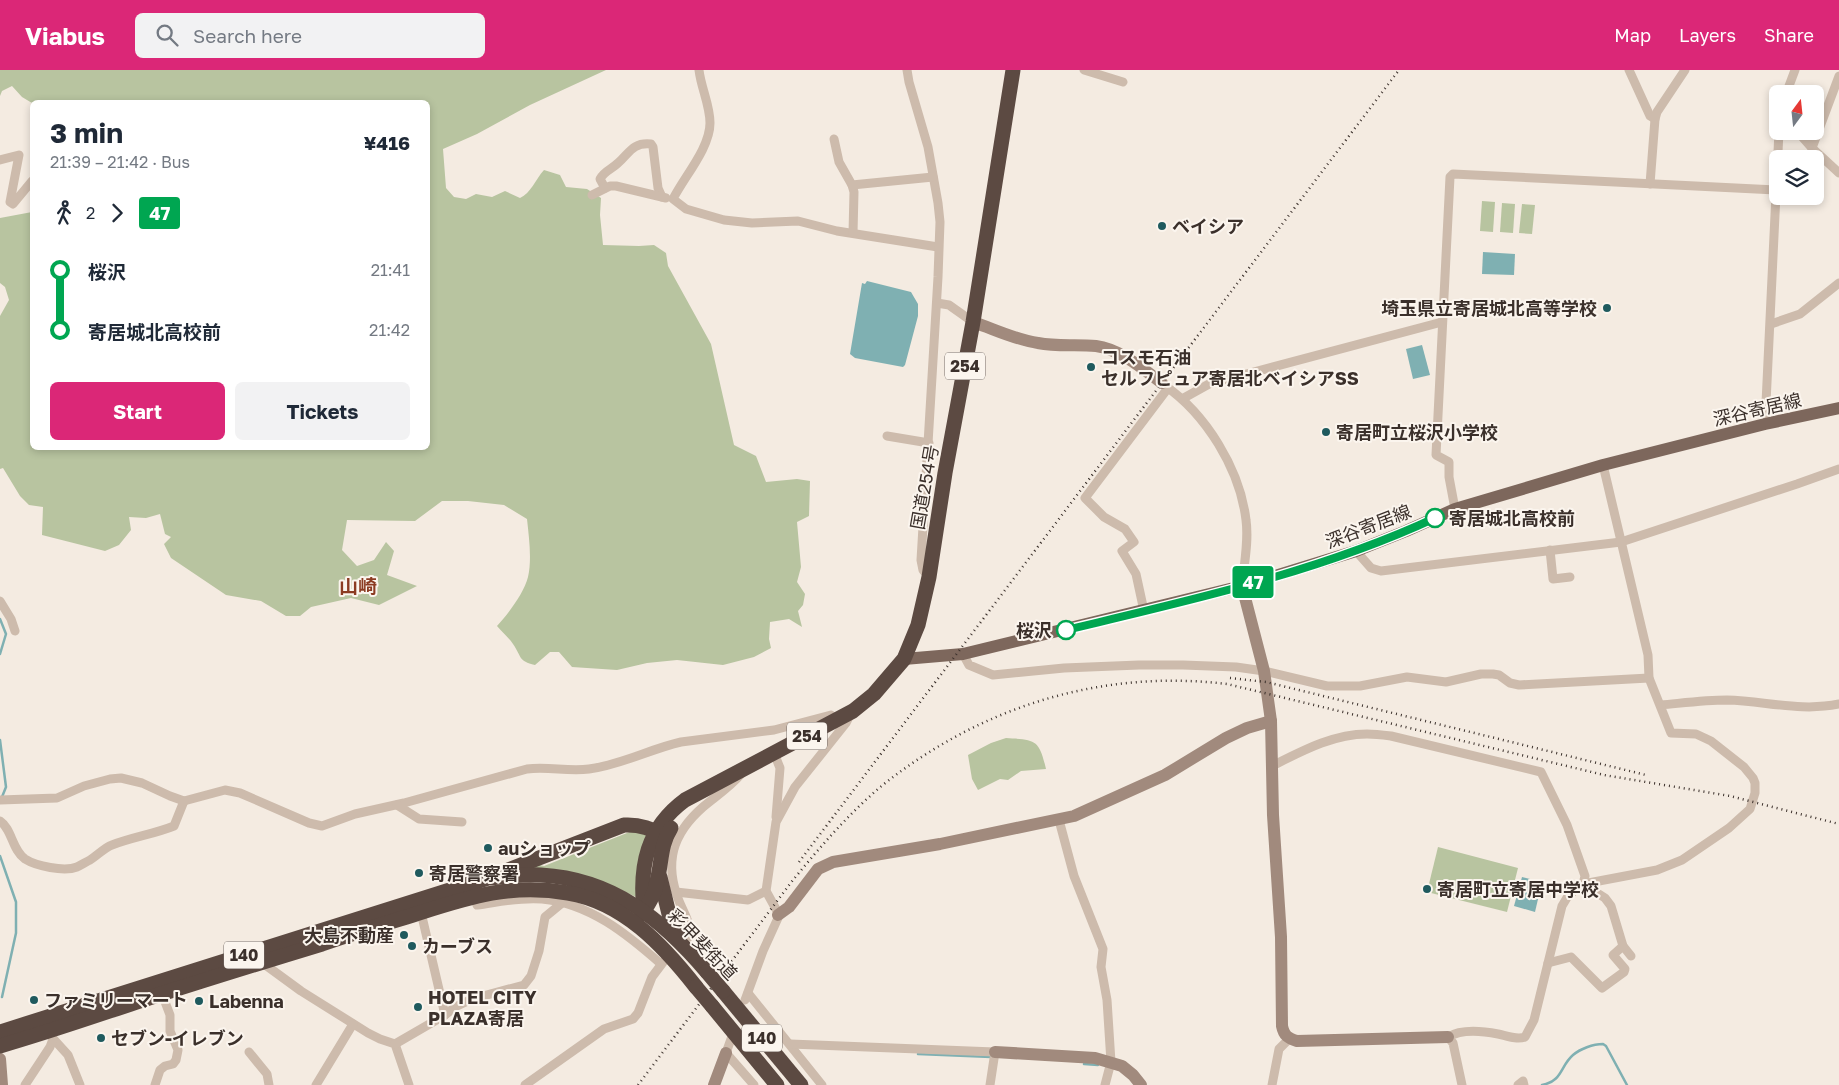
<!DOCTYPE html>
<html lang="en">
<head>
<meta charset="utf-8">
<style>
	body { margin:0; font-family:"Golos Text","Noto Sans JP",sans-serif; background:#f2f2f3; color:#1f2937; height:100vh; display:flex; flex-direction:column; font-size:19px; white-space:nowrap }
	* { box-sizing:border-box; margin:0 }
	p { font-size:16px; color:#747a83 }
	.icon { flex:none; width:28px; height:28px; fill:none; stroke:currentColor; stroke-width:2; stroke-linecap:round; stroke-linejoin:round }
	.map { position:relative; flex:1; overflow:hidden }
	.details { position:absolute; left:30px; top:30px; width:400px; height:350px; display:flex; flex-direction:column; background:#fff; border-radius:8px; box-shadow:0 2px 8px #0003 }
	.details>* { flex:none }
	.badge { padding:0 10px; border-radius:4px; font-size:18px; line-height:32px }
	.needle { width:32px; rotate:15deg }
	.controls { position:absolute; left:1769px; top:15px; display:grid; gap:10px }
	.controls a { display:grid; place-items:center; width:55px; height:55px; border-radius:8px; background:#fff; box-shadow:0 2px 8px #0003; font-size:25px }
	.map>.badge { position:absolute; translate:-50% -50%; box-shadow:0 0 0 2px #fff }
	.legs { display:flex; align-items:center; gap:8px; height:55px; padding:0 20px; font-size:16px }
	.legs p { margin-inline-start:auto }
	.head { display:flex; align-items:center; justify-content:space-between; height:85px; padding:0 20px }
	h1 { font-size:28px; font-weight:700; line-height:38px }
	.button { display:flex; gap:10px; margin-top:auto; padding:10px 20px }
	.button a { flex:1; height:58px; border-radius:8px; background:#db2777; color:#fff; font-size:20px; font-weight:700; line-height:58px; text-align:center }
	.button a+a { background:#f2f2f3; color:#1f2937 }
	ul { padding:0 20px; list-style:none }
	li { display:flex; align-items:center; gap:18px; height:60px; font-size:19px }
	li i { display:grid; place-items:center; width:8px; height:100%; margin:0 6px; background:currentColor }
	li i::after { content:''; width:12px; height:12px; margin:-6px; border:4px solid; border-radius:50%; background:#fff }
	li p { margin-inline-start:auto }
	li:first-child i { background:linear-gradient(#0000 50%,currentColor 0) }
	li:last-child i { background:linear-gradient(currentColor 50%,#0000 0) }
	header { display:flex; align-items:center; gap:30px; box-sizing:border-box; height:70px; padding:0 25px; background:#db2777; color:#fff }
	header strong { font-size:24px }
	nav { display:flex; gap:28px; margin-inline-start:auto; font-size:18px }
	.search { width:350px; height:45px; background:#f2f2f3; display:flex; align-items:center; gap:12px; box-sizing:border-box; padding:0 18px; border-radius:8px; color:#747a83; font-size:19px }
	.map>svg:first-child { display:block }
	.green { fill:#b8c4a0 }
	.water { fill:#7fb0b2 }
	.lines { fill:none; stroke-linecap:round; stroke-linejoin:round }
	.stream { stroke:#7fb0b2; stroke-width:2.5 }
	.street { stroke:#cdbbac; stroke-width:9 }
	.secondary { stroke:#a18a7d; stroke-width:12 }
	.primary { stroke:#7d675c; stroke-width:12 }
	.highway { stroke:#5c4a42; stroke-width:15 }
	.rail { stroke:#3b302b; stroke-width:2.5; stroke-dasharray:1 4; stroke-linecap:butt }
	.highway-bridge { stroke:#5c4a42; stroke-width:15 }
	.line-1-casing { stroke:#fff; stroke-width:11 }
	.line-1 { stroke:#00a651; stroke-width:8 }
	.poi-dot { fill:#1f5a5e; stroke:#fbf5ee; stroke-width:2 }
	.stop-1-dot { fill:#fff; stroke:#00a651; stroke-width:2.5 }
	.labels { text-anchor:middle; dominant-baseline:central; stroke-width:4; stroke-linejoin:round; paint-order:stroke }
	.shield { fill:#fbf5ee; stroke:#756b66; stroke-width:1 }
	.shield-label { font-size:16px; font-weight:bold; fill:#3b302b }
	.poi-label { font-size:18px; font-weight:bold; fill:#3b302b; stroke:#fbf5ee; text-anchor:start }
	.street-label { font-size:18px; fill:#3b302b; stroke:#fbf5ee }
	.stop-label { font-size:18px; font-weight:bold; fill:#3b302b; stroke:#fbf5ee; text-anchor:start }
	.neighbourhood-label { font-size:19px; font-weight:bold; fill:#8c3b22; stroke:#fbf5ee }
</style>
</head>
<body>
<header>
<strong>Viabus</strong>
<div class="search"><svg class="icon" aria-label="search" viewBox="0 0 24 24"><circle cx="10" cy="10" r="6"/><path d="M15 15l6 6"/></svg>Search here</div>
<nav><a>Map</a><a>Layers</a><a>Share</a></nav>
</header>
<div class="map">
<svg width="1839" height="1015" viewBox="0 0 1839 1015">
	<rect width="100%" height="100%" fill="#f4ebe1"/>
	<!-- green -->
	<g class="green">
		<path d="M0 0H606L530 35 477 64 443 79 446 118 454 127 466 129 476 124 492 127 505 121 520 128C531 123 535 110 544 100L560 105 566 117 587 119 601 128 600 145 603 175 639 176 654 175 666 183 668 196 711 274 734 375 756 386 766 412 797 409 810 411 809 446 797 452 801 497 797 512 805 524 803 535 798 541 802 557 789 549 770 552 769 569 771 578 754 587 723 595 677 590 647 593 617 600 572 597 559 582H550L535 595C518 591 522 587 513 574 509 568 502 562 497 556 508 544 524 523 528 507 532 489 529 468 527 449L504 435 468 431H442L415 451 347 450 342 480 357 496 374 490 386 472 394 481 387 505 417 516 379 535 351 528 311 537 300 546H286L261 531 226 525 171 488 164 474 171 467 165 464 160 444 146 448 129 447 131 460 119 475 105 481 42 465 43 437 29 435 20 426 3 398 0 399V246L9 230 5 217 0 213V148L32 142V378H428V32L32 33 22 27 12 16 2 21 0 26Z"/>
		<path d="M1482 131 1495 132 1493 162 1480 161Z"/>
		<path d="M1502 133 1515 134 1513 163 1500 162Z"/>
		<path d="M1522 134 1535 135 1532 164 1519 163Z"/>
		<path d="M1006 668C1036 670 1039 669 1046 699L1021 701 1008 710 1000 709 978 720 972 709 968 685 991 673Z"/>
		<path d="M632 761 651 764 638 828 615 817 523 799 535 794 544 796Z"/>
		<path d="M1438 777 1518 798 1507 842 1427 822Z"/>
	</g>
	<!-- water -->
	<g class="water">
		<path d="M1483 182 1515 184 1514 205 1482 204Z"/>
		<path d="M867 211 911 222 918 234V246L905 295 903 297 855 288 850 284 862 213 865 214Z"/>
		<path d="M1422 275 1430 305 1413 309 1406 279Z"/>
		<path d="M1522 807 1542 812 1535 842 1514 836Z"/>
	</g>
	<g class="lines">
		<!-- stream -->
		<g class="stream">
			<path d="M0 549 6 564 0 584"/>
			<path d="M0 670 6 717 2 727"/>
			<path d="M0 786 16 832V863L2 927"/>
			<path d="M918 984 991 987"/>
			<path d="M1084 994 1098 995"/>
			<path d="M1542 1015C1563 1011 1560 996 1573 985 1580 979 1593 974 1603 974L1606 976 1627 1015"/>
		</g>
		<!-- street -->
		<g class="street">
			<path d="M699 0C701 18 710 35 710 53 710 78 684 107 673 129L686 139 724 150 752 153 798 151 837 161 938 177"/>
			<path d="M907 0 909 12 928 77 938 133 940 152 938 207 921 490 923 500 929 507"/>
			<path d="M1084 0 1123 12"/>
			<path d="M1629 0 1650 46 1655 49"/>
			<path d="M1786 24 1795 0"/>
			<path d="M1797 61 1812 78 1839 103"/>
			<path d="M834 69 839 92 852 115 854 122 853 163"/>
			<path d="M1812 78 1839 6"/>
			<path d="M0 90 19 85 10 132 13 134 32 111"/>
			<path d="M1650 114 1655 49 1657 42 1685 0"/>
			<path d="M852 115 933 107"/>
			<path d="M605 118 600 109C604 101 612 99 618 93 629 84 632 72 651 74L653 77 658 118 662 127"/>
			<path d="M592 125 610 116H616L666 128"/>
			<path d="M937 233 949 235 973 252"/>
			<path d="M1771 254 1800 244 1839 213"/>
			<path d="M1164 315C1206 344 1240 399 1246 450 1249 471 1244 494 1242 516"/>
			<path d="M1182 329 1209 314 1442 252"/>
			<path d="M1765 354 1779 61"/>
			<path d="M887 366 929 373"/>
			<path d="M1455 439 1449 407V392L1436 385 1450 107 1453 104 1776 120"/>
			<path d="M1550 480 1553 509 1570 507"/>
			<path d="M1356 481 1371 498 1381 501 1621 472 1797 414 1839 399"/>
			<path d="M0 531 11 549 15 561"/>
			<path d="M1144 541 1136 504 1122 481 1134 472 1125 459 1104 447 1085 428 1168 318"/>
			<path d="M963 584 969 595 993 605 1064 598 1139 595H1183L1236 597 1264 601 1327 616H1360L1407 607 1446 612 1481 604H1493L1499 605 1510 613 1519 615 1649 608"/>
			<path d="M1661 635C1683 633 1705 630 1727 630 1765 631 1801 642 1839 634"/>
			<path d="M774 683 780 698 776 747"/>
			<path d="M1272 696C1302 681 1333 664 1367 664 1375 664 1383 665 1391 666L1541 702 1567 755 1585 806 1583 814"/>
			<path d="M0 730 57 728 84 716 110 709 121 708 142 713 170 726 184 731 225 720 240 723 309 753 322 756 355 744 404 733 527 699C548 696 568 702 589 699 621 695 650 679 681 672L774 660 831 645 835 650"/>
			<path d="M397 735 419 749 462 752"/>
			<path d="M1059 750 1074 806 1103 879 1101 897 1107 930 1111 992 1105 1015"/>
			<path d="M0 751C12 759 12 780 25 789 36 796 64 802 77 797 81 795 86 792 90 790 98 785 104 778 112 775 133 767 154 764 174 756L184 731"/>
			<path d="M1583 814 1605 828 1611 836 1623 876 1631 886"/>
			<path d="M676 822 748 830 766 821"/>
			<path d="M474 826 477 835C499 832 520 827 542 829 589 833 627 864 661 894"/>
			<path d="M420 838 445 945"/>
			<path d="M689 867C693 857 683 841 679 831 664 793 672 764 703 737 716 726 730 717 741 704"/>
			<path d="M260 891 301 921 368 963 380 969 395 974 409 1015"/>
			<path d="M1548 893 1571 887 1602 918 1624 902 1625 899 1613 885 1623 876"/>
			<path d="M748 923 822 1015"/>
			<path d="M745 930 763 881 778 848 777 841 766 821 776 752 795 717 846 653 851 643"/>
			<path d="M48 963 68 985 80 1015"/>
			<path d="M731 969 726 983 754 1015"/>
			<path d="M395 974 445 945 455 937 472 929 524 915 531 906 539 881 545 847 562 833"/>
			<path d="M790 974 995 982 990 1015"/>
			<path d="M249 982 267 1004 269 1015"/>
			<path d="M25 1015 50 977 53 969"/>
			<path d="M155 1015 160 1000 165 996 173 994 176 990 178 980 170 961V945L162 924"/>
			<path d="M316 1015 353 954"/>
			<path d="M525 1015 604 959 633 949 638 943 652 907 664 891"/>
			<path d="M1272 1015 1279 979 1289 969"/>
			<path d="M1462 1015 1453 973 1448 967C1461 959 1483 961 1498 964 1507 966 1517 970 1525 967L1534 950 1562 836 1568 826 1583 814 1657 800 1682 790 1729 758 1750 739 1755 723V713L1753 708 1744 697 1711 671 1696 664 1671 663 1649 608 1648 585 1603 395"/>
			<path d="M1518 1015 1523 1011 1524 1015"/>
		</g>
		<!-- secondary -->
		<g class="secondary">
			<path d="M973 252C994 259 1016 270 1038 273 1058 277 1076 274 1096 276 1120 279 1143 299 1162 313"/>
			<path d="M1242 516 1264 601 1271 651 1273 745 1281 867 1282 956C1284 966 1288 968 1297 971L1448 967"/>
			<path d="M778 845 789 837 818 799 833 792 940 774 1074 746 1165 705 1226 668 1247 658 1271 651"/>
			<path d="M995 982 1095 988 1122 996 1133 1005 1141 1015"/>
			<path d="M0 989 2 1015"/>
			<path d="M714 1015 726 983"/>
		</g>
		<!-- primary -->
		<path class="primary" d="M904 589 963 584 1242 516 1356 481 1406 461 1455 439 1603 395 1765 354 1839 338"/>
		<!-- highway -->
		<g class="highway">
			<path d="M503 802 624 755C640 754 652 759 666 767"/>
			<path d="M660 807 669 844 680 865"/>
			<path d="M644 841C639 796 647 758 685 730L853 641 874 624 904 589 918 555 929 507 945 403 973 252 1013 0"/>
			<path d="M642 844C649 833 655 824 657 811 662 792 660 775 671 758"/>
			<path d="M723 921 801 1015"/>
			<path d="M712 936 777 1015"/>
			<path d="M0 962 488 808C505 807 523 804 541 805 613 809 663 850 707 902"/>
			<path d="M0 976C52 961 103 943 155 926 211 908 266 891 322 874 353 863 384 854 416 844 469 827 511 813 568 823 623 832 663 875 696 917"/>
		</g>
		<!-- rail -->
		<g class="rail">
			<path d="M1230 608 1266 612 1646 705"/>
			<path d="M799 792 1399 0"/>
			<path d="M638 1015 793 810C821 776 850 742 884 714 983 636 1102 599 1227 614L1604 705 1730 726 1839 754"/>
		</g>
		<!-- highway-bridge -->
		<g class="highway-bridge">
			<path d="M707 902 723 921"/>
			<path d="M696 917 712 936"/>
		</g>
	</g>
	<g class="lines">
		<defs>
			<path id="line-1" d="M1066 560C1191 530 1319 502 1435 448"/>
		</defs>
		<!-- line-1 casing -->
		<use href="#line-1" class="line-1-casing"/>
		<!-- line-1 -->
		<use href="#line-1" class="line-1"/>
	</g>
	<!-- markers -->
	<g class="poi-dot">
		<circle cx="1162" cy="156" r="5"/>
		<circle cx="1607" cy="238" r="5"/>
		<circle cx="1091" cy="297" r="5"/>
		<circle cx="1326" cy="362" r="5"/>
		<circle cx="488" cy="778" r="5"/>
		<circle cx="419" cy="803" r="5"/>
		<circle cx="1427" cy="819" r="5"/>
		<circle cx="404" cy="865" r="5"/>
		<circle cx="412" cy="876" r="5"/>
		<circle cx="34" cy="930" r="5"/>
		<circle cx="199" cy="931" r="5"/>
		<circle cx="418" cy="937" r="5"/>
		<circle cx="101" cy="968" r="5"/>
	</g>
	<g class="stop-1-dot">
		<circle cx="1435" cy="448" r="9"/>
		<circle cx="1066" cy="560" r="9"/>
	</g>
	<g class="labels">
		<!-- shield labels -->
		<g class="shield">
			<rect x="945" y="282.5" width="40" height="27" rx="4"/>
			<rect x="787" y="652.5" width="40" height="27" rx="4"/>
			<rect x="224" y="871.5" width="40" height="27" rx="4"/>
			<rect x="742" y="954.5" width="40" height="27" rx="4"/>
		</g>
		<g class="shield-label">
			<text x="965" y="296">254</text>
			<text x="807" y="666">254</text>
			<text x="244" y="885">140</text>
			<text x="762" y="968">140</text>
		</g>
		<!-- poi labels -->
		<g class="poi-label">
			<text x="1172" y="156">ベイシア</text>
			<text x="1597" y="238" text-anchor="end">埼玉県立寄居城北高等学校</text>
			<text x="1101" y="287">コスモ石油<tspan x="1101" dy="21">セルフピュア寄居北ベイシアSS</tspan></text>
			<text x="1336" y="362">寄居町立桜沢小学校</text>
			<text x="498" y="778">auショップ</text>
			<text x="429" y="803">寄居警察署</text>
			<text x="1437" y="819">寄居町立寄居中学校</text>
			<text x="394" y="865" text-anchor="end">大島不動産</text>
			<text x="422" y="876">カーブス</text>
			<text x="428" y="927">HOTEL CITY<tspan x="428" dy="21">PLAZA寄居</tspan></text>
			<text x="44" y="930">ファミリーマート</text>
			<text x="209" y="931">Labenna</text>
			<text x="111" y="968">セブン-イレブン</text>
		</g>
		<!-- street labels -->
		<g class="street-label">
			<text transform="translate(1757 339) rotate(-13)">深谷寄居線</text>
			<text transform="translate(924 417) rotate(-80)">国道254号</text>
			<text transform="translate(1368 456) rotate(-21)">深谷寄居線</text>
			<text transform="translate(703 874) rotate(46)">彩甲斐街道</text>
		</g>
		<!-- stop labels -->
		<g class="stop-label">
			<text x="1449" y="448">寄居城北高校前</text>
			<text x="1052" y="560" text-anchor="end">桜沢</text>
		</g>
		<!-- neighbourhood labels -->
		<g class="neighbourhood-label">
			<text x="358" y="515">山崎</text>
		</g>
	</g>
</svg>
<div class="controls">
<a><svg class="needle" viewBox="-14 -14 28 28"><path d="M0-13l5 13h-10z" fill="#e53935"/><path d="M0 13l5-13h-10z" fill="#747a83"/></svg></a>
<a><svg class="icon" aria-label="layers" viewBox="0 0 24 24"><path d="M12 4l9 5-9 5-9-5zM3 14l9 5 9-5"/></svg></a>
</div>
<b class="badge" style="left:1253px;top:512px;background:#00a651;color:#fff">47</b>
<section class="details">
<div class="head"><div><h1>3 min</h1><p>21:39 – 21:42 · Bus</p></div><b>¥416</b></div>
<div class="legs"><svg class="icon" aria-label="walk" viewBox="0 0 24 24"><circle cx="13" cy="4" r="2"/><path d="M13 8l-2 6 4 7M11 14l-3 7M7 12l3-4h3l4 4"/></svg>2<svg class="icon" aria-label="forward" viewBox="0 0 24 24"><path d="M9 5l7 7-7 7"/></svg><b class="badge" style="background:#00a651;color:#fff">47</b></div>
<ul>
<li><i style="color:#00a651"></i><b>桜沢</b><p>21:41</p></li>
<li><i style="color:#00a651"></i><b>寄居城北高校前</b><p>21:42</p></li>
</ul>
<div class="button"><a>Start</a><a>Tickets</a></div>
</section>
</div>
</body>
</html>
